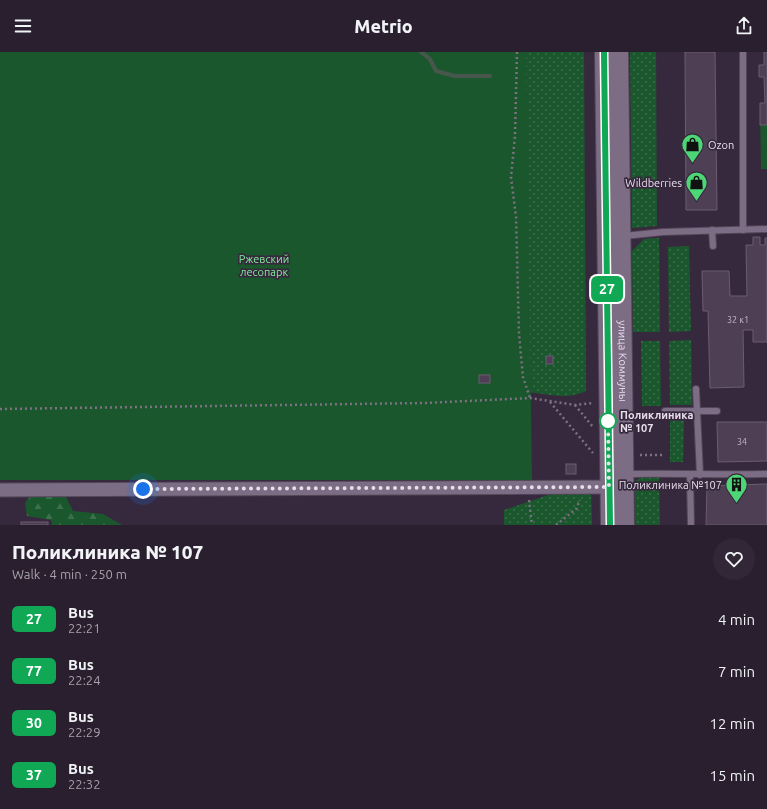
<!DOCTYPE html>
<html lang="en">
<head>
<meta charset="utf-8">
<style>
	body { margin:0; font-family:Ubuntu,sans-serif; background:#312736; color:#f1f3f6; height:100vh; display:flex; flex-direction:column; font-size:15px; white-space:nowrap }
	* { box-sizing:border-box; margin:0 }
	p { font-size:13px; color:#a5a2aa }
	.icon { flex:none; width:22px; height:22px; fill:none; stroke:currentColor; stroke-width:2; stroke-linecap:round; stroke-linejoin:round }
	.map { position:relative; height:473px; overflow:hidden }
	.drawer { display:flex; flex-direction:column; background:#291f2e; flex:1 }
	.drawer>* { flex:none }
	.badge { padding:0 8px; border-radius:6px; font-size:14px; line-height:26px }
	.you { position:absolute; width:20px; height:20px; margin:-10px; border:3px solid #fff; border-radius:50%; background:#1a73e8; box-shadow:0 0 0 6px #1a73e833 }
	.map>.badge { position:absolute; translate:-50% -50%; box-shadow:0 0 0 2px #fff }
	.round { display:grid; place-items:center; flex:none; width:42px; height:42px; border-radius:21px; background:#312736 }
	.head { display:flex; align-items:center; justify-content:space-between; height:68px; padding:0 12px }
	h1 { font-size:19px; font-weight:800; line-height:30px }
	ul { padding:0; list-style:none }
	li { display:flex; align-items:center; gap:12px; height:52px; padding:0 12px }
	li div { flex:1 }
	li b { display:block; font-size:15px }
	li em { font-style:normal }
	li .badge { min-width:44px; font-weight:700; text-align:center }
	header { display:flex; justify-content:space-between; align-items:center; height:52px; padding:0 12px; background:#291f2e; font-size:18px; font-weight:800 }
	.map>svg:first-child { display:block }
	.grass { fill:url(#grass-dots) }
	.forest { fill:url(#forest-firs) }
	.park { fill:#1b572d }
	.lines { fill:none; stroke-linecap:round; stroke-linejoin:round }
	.stream { stroke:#48574e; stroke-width:4 }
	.building { fill:#4e3f54; stroke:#6c5c72 }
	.service-casing { stroke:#534658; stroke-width:8 }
	.minor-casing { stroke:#534658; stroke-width:15 }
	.secondary-casing { stroke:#534658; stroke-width:20 }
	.path { stroke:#7d7182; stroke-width:2.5; stroke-dasharray:2 3; stroke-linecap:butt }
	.service { stroke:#7d6d84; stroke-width:6 }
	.minor { stroke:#7d6d84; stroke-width:13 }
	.secondary { stroke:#7d6d84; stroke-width:18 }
	.line-casing { stroke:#fff; stroke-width:9 }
	.line { stroke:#10a855; stroke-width:6 }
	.walk { stroke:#e7ddeb; stroke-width:4; stroke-dasharray:0 7.2 }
	.stop-dot { fill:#fff; stroke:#10a855; stroke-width:2 }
	.labels { text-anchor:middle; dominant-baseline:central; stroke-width:3.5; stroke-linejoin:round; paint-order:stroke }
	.number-label { font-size:9px; fill:#c1b6c5 }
	.poi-label { font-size:11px; fill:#e7ddeb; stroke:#37293d; text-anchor:end }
	.park-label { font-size:11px; fill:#81ee9c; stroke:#37293d }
	.street-label { font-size:11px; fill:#e7ddeb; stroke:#37293d }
	.stop-label { font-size:11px; font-weight:bold; fill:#e7ddeb; stroke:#37293d; text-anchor:start }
</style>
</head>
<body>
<header><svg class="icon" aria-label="menu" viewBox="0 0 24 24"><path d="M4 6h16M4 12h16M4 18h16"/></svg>Metrio<svg class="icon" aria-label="share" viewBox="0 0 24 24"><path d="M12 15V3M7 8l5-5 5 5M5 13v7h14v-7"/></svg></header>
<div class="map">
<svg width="767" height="473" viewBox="0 0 767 473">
	<defs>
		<pattern id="grass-dots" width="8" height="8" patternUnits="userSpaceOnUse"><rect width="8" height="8" fill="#1b572d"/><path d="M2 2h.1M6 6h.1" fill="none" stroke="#3c6f4c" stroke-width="1.8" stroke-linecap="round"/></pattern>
		<pattern id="forest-firs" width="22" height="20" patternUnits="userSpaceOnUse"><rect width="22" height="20" fill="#1b572d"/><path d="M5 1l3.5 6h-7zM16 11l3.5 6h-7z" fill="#3c6f4c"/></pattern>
	</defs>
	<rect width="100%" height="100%" fill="#37293d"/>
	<!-- grass -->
	<g class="grass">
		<path d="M498 0H584L586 339C564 350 542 339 519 340L0 292Z"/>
		<path d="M630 0H656L657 174 632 176Z"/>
		<path d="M659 186 660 280H633L632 199 644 187Z"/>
		<path d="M689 194 691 279 669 280 668 195Z"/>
		<path d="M691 288 692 353H670L669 289Z"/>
		<path d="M641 289H660L661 354H642Z"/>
		<path d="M670 363H684L683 410H670Z"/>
		<path d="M659 425 660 473H635V429L640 426Z"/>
		<path d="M591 440 592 473H504V458L551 442Z"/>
	</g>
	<!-- forest -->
	<path class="forest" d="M34 439 66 445 73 459 103 462 122 473H52L51 468 27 464 25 451Z"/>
	<!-- park -->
	<g class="park">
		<path d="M0 0H526L532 428H0Z"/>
		<path d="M764 0H767V117H761L760 51H765L764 25H759V13H764Z"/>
	</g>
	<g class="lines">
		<!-- stream -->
		<path class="stream" d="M421 0 430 7 436 19 455 24H490"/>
	</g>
	<!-- building -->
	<g class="building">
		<path d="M685 0H715L717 158H686Z"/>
		<path d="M764 0H767V73H760V51H765L764 25H759V13H764Z"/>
		<path d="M753 185H760V193H765V186H767V290H753V278H743L744 335 710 336 708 259H703L702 219H729L730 244H747L746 193H753Z"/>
		<rect x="546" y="304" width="7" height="8"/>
		<rect x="479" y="323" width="11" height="8"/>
		<path d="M717 370H767V409L718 410Z"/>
		<rect x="566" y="412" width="10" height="10"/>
		<path d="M767 432V473H706L707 434Z"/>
		<rect x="21" y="470" width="27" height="3"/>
	</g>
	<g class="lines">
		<defs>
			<g id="service">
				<path d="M743 0V178"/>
				<path d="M712 178 713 194"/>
				<path d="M624 184 663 180 767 177"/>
				<path d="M696 337 700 423"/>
				<path d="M665 359H717"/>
				<path d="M627 422C674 421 720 423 767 422"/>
				<path d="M690 423 691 473"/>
			</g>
			<path id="minor" d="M0 438 618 435"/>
			<g id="secondary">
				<path d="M604 0 610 473"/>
				<path id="s1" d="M619 0 625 473"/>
			</g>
		</defs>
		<!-- service casing -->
		<use href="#service" class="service-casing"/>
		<!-- minor casing -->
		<use href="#minor" class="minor-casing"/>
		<!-- secondary casing -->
		<use href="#secondary" class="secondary-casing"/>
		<!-- path -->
		<g class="path">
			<path d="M517 0 515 84 511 125 516 165 519 282 523 325 530 346"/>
			<path d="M550 350 593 401"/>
			<path d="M575 353 593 375"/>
			<path d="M0 357 426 351 530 346 575 353 594 351"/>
			<path d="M640 403H665"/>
			<path d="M529 448 532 473"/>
			<path d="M556 473 576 457 580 448"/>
		</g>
		<!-- service -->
		<use href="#service" class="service"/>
		<!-- minor -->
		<use href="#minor" class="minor"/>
		<!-- secondary -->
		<use href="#secondary" class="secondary"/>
	</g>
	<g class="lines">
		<defs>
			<path id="line" d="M604 0 610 473"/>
		</defs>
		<!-- line casing -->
		<use href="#line" class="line-casing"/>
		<!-- line -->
		<use href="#line" class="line"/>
		<!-- walk -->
		<path class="walk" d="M143 437 609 435 608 369"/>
	</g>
	<!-- icons -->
	<defs>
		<symbol id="shop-pin" viewBox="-11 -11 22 30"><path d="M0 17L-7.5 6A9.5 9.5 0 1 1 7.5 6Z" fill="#4cd676" stroke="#37293d"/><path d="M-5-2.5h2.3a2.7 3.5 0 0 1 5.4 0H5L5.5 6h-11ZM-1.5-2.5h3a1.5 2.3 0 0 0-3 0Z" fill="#111"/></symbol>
		<symbol id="building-pin" viewBox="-11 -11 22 30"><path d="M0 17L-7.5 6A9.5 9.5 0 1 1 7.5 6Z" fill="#4cd676" stroke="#37293d"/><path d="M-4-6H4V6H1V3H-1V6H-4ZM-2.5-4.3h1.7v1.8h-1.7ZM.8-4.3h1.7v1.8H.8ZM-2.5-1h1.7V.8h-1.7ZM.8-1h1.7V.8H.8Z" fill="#111"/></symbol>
	</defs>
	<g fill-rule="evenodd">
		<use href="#shop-pin" x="680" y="80" width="25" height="34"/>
		<use href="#shop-pin" x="684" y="118" width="25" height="34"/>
		<use href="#building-pin" x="724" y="420" width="25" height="34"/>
	</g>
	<!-- markers -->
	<circle class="stop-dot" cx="608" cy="369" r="8"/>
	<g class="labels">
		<!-- number labels -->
		<g class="number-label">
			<text x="738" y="268">32 к1</text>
			<text x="742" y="390">34</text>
		</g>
		<!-- poi labels -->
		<g class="poi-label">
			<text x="708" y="93" text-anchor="start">Ozon</text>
			<text x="682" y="131">Wildberries</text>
			<text x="722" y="433">Поликлиника №107</text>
		</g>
		<!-- park labels -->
		<g class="park-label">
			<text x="264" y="207">Ржевский<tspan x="264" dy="13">лесопарк</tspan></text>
		</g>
		<!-- street labels -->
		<g class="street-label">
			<text stroke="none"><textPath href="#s1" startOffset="309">улица Коммуны</textPath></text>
		</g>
		<!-- stop labels -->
		<g class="stop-label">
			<text x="620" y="363">Поликлиника<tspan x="620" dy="13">№ 107</tspan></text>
		</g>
	</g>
</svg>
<div class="you" style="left:143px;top:437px"></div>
<b class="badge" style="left:607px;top:237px;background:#10a855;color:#fff">27</b>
</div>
<section class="drawer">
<div class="head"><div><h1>Поликлиника № 107</h1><p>Walk · 4 min · 250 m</p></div><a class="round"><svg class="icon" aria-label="heart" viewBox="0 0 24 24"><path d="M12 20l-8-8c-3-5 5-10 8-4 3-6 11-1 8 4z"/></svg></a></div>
<ul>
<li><span class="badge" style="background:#10a855;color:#fff">27</span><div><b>Bus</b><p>22:21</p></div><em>4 min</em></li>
<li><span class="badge" style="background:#10a855;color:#fff">77</span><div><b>Bus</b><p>22:24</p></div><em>7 min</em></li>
<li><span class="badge" style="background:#10a855;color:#fff">30</span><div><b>Bus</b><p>22:29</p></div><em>12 min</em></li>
<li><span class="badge" style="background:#10a855;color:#fff">37</span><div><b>Bus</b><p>22:32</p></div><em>15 min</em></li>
</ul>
</section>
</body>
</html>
